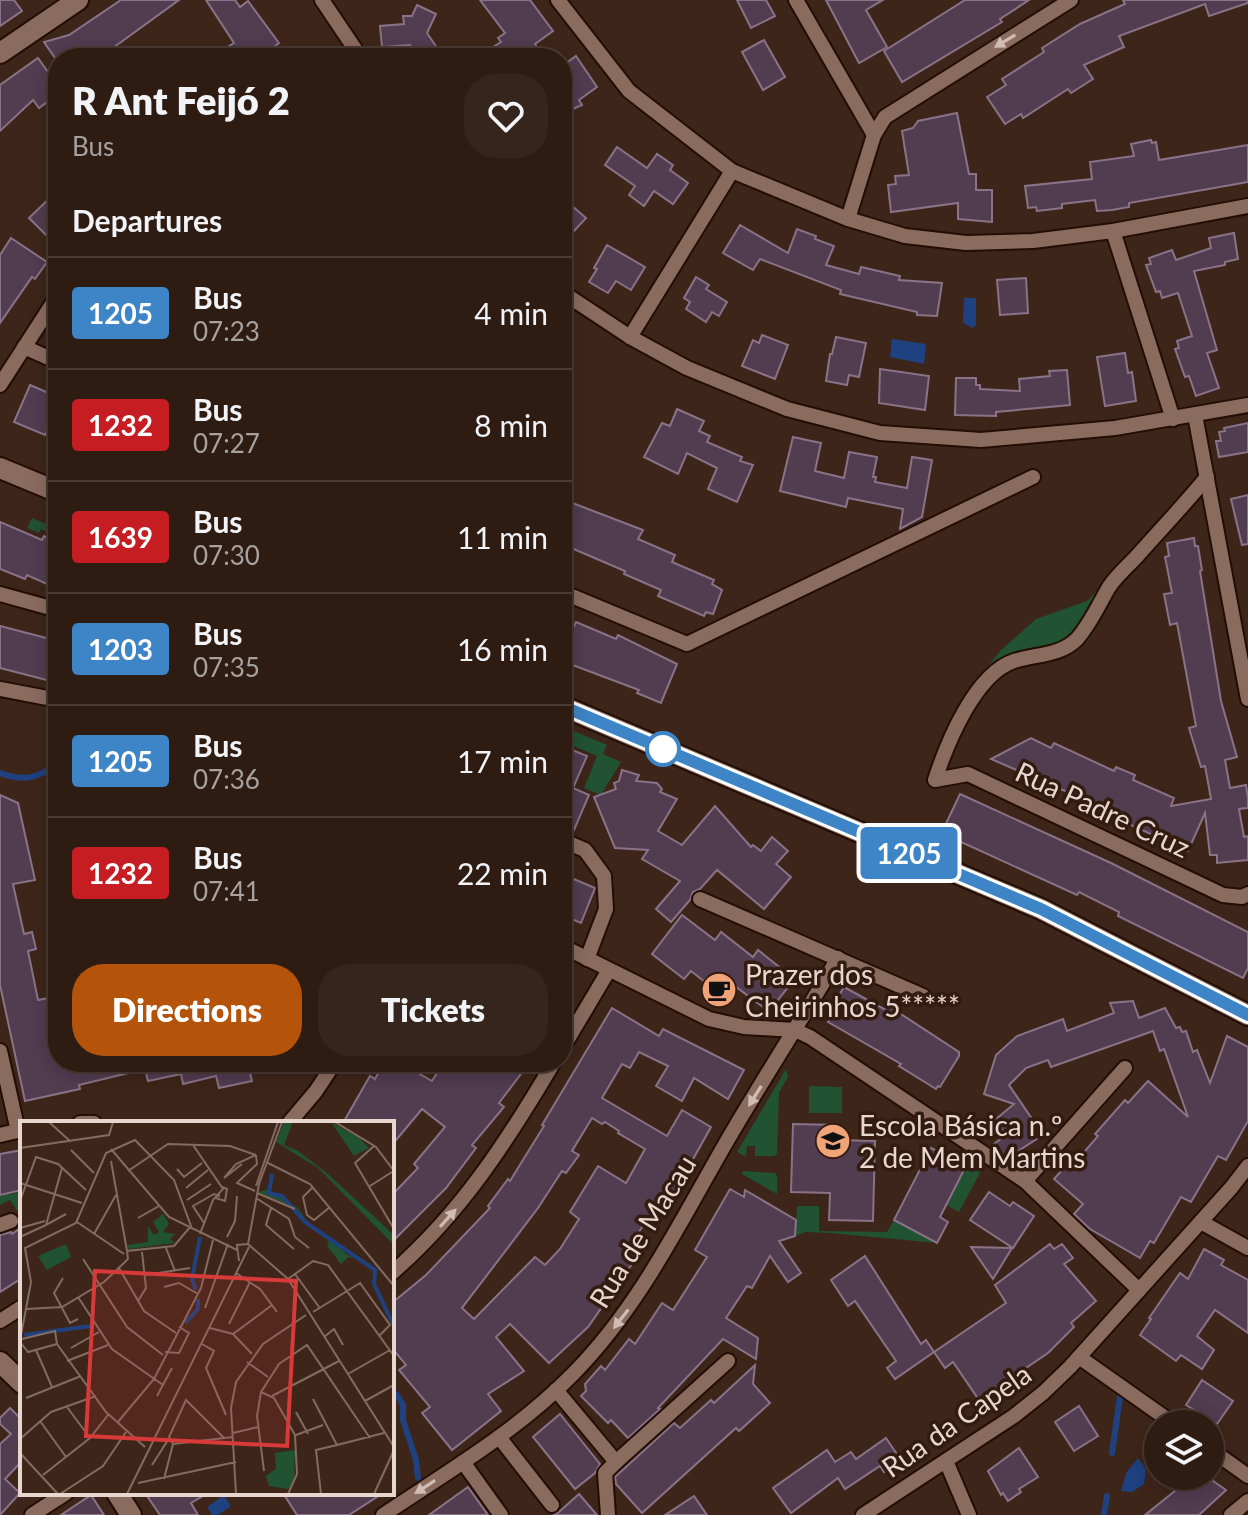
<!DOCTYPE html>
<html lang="en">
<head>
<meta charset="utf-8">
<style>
	body { margin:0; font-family:Lato,sans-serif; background:#36251c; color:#f1f3f6; height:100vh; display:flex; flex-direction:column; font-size:30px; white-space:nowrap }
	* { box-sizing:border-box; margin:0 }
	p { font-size:26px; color:#a7a1a0 }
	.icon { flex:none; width:44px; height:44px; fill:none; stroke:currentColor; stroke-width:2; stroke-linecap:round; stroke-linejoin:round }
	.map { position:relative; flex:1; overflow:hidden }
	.panel { position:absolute; left:48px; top:48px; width:524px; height:1024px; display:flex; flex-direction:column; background:#2e1c13; border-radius:32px; box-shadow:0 4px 20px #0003,0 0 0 2px #493a33 }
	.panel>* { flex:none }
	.badge { padding:0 16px; border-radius:6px; font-size:28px; line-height:52px }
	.fabs { position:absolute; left:1144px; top:1410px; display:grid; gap:16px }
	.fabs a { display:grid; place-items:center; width:80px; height:80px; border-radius:50%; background:#2e1c13; box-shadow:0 4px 20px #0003,0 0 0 2px #493a33; font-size:40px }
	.map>.badge { position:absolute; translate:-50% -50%; box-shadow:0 0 0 4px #fff }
	h2 { padding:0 24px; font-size:30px; line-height:72px }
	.round { display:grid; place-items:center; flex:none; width:84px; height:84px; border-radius:32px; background:#36251c }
	.headline { display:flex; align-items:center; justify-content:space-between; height:136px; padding:0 24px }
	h1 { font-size:38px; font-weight:800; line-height:60px }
	.button { display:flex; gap:16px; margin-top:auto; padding:16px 24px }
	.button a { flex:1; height:92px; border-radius:32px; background:#b45309; color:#fff; font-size:32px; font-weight:800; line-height:92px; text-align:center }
	.button a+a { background:#36251c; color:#f1f3f6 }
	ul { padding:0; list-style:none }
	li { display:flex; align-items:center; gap:24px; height:112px; padding:0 24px; border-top:2px solid #493a33 }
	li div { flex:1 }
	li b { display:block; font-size:30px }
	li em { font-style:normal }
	li .badge { min-width:88px; font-weight:700; text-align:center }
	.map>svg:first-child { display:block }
	.green { fill:#215231 }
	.water { fill:#1f417f }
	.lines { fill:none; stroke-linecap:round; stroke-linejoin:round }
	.stream { stroke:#1f417f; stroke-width:6 }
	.building { fill:#523c50; stroke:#8a7388; stroke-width:2; fill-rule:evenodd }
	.street-casing { stroke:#240d04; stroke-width:18 }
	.secondary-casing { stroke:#240d04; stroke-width:24 }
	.street { stroke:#8a6c5f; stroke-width:14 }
	.secondary { stroke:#8a6c5f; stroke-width:20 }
	.oneway { fill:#d0bcb3 }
	.line-casing { stroke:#fff; stroke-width:18 }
	.line { stroke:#3d85c6; stroke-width:12 }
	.stop-dot { fill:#fff; stroke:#3d85c6; stroke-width:4 }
	.labels { text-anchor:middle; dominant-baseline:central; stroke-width:7; stroke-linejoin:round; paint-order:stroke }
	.street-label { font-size:28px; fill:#e8d7cf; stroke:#331b10 }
	.poi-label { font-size:28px; fill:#e8d7cf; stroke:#331b10; text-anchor:start }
	.inset-river { fill:none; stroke:#1f417f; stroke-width:4 }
	.inset-road { fill:none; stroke:#826c62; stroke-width:2 }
	.view { fill:#d83a39; fill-opacity:0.15; stroke:#d83a39; stroke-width:4 }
	.inset-edge { fill:none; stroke:#e8d7cf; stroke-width:4 }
</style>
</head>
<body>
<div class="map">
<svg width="1248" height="1515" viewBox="0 0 1248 1515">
	<rect width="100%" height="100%" fill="#3e2519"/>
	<!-- green -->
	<g class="green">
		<path d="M32 518 58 529V537L41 529 39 533 27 528Z"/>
		<path d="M1101 587 1110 595C1096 630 1088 658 1045 660 1033 661 1020 661 1009 667 974 690 953 737 931 772L961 701 1000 651 1036 619 1087 601Z"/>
		<path d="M562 726 607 745 603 754 621 762 601 795 584 788 597 756 562 741Z"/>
		<path d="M786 1069 788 1077 779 1092 777 1154 774 1156H755V1146H747L746 1157 737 1152Z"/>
		<path d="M809 1086 842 1087V1113H809Z"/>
		<path d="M939 1150 981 1171 959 1212 946 1205Z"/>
		<path d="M743 1171 775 1173 777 1176V1194L742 1174Z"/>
		<path d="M22 1192V1218L10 1200 0 1205V1196Z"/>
		<path d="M797 1206H819V1231L887 1232 894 1220 937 1243 830 1233 806 1232 795 1236Z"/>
	</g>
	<!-- water -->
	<g class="water">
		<path d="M964 298H976V325L972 328 963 323Z"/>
		<path d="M892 339 926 344 924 364 890 357Z"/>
		<path d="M1138 1458 1146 1469 1144 1484 1132 1492 1121 1491 1126 1473Z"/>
		<path d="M224 1495 231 1506 218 1515H212L207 1507Z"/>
	</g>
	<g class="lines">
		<!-- stream -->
		<g class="stream">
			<path d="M0 773C25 782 37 778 58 764"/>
			<path d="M396 1394 403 1405V1420L416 1460 418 1478"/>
			<path d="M1112 1453 1120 1397"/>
			<path d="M1104 1515 1107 1496"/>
		</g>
	</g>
	<!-- building -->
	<g class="building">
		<path d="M0 0H14L22 11 0 26Z"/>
		<path d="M121 0H179L99 58H55L44 42 69 35Z"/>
		<path d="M206 0H235L240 7 248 1 279 43 259 58H234L226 48 234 43Z"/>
		<path d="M480 0H530L553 31 535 44 537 47 522 58H497L490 49 501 42 498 38 505 33Z"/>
		<path d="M737 0H766L775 16 751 28Z"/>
		<path d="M826 0H883L866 10 887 47 859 63Z"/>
		<path d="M965 0H1029L1000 19 1002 22 902 82 884 51Z"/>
		<path d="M1123 0H1248V3L1209 16 1205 4 1119 36 1124 47 1084 65 1093 79 1071 93 1068 89 1023 118 1021 114 1005 124 987 97 1006 85 1002 79 1044 52 1042 48 1080 24 1125 4Z"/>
		<path d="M417 5 436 14 427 33 444 58H419L410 45 382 47 380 26 404 24 403 16H412Z"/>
		<path d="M764 40 785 77 763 90 742 52Z"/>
		<path d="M576 56 597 87 579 100 582 105 562 114V66Z"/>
		<path d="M38 58 58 86V94L39 108 33 100 0 131V85Z"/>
		<path d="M957 113 969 174H976V190H992V222L958 219V203L891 212 888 185 896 184 895 176 909 175 902 131 913 128 918 121Z"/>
		<path d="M1151 140 1152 143 1156 142 1159 160 1248 145V182L1129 203V207L1112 210 1097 211 1095 200 1062 204V208L1037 211 1036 207 1028 208 1025 186 1092 179 1090 162 1134 156 1131 144Z"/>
		<path d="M617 147 647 168 657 154 673 165 670 170 688 183 673 204 654 191 644 206 629 195 635 186 605 165Z"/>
		<path d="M58 190V247L29 218Z"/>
		<path d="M562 197 586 218 562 244Z"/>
		<path d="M740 225 788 253 797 229 816 236 815 239 834 246 826 265 859 274 861 267 900 276 899 280 942 283 937 316 917 315V312L840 294 841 290 760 259 753 270 723 253Z"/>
		<path d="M1234 233 1238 259 1225 262V265L1194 271 1217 350 1207 353 1219 388 1196 396 1189 376 1185 377 1175 349 1179 348 1177 341 1192 336 1178 293 1162 298 1160 291 1156 292 1146 265 1151 264 1149 258 1172 250 1176 260 1211 248 1209 238Z"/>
		<path d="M11 238 47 262 35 279 32 277 0 323V255Z"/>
		<path d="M607 245 645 267 631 290 616 281 608 293 589 282 597 269 594 268Z"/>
		<path d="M696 277 709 285 706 289 727 302 719 316 712 312 706 322 686 309 690 302 684 298Z"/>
		<path d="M1026 278 1028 313 1000 315 997 280Z"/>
		<path d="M762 335 788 345 775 379 742 366 753 340 759 343Z"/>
		<path d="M836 337 866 343 859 377 849 375 847 385 826 381 830 354H832Z"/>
		<path d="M1125 353 1128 373 1132 372 1136 401 1105 406 1097 357Z"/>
		<path d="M880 369 929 376 925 410 879 403Z"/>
		<path d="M1067 370 1070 405 996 412V416L955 415 956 378H976V385H980V389L1020 391 1019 379 1050 376 1049 371Z"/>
		<path d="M30 385 58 397V436L47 431 45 435 14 422Z"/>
		<path d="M677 409 704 421 699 431 710 436 707 442 742 457 740 461 753 465 737 502 708 489 717 468 687 453 678 474 644 457 662 423 670 426Z"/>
		<path d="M1248 423V452L1219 457 1216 441H1221L1219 432 1225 431 1224 428Z"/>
		<path d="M793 437 821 443 815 471 844 478 849 452 877 457 873 477H876L875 482 907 488 912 457 932 460 922 517 900 529 903 509 848 498 846 507 780 491Z"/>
		<path d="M1248 495V544L1242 545 1231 499Z"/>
		<path d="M562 499 643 530 638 539 675 555 672 562 714 580 712 584 722 590 713 614 706 612 704 616 658 596 661 590 624 574 625 571 562 544Z"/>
		<path d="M0 522 42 540 44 536 58 543V589L27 575 25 579 0 569Z"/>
		<path d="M1194 538 1195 546H1198L1202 570 1200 571 1221 701 1237 757 1225 760 1230 788 1246 785 1248 798V808L1239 809 1244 837 1248 836V860L1217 863V855H1210L1205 813 1188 851 1120 820 1121 818 1088 805 1072 794 991 759 1031 738 1051 748 1054 743 1114 771 1116 767 1135 775 1133 780 1174 798 1171 806 1211 799 1205 766 1201 767 1189 728 1196 726 1177 623 1170 625 1164 594 1172 593 1165 557 1169 556 1167 543Z"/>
		<path d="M576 622 616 639 618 635 677 664 661 703 637 693 639 690 562 661V624L574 626Z"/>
		<path d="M0 626 58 641V683L0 668Z"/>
		<path d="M562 746 587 756 573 788 589 795 574 830 562 825Z"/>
		<path d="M622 770 639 775 636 781 657 783 662 789 660 792 677 799 658 831 682 845 715 806 751 847 753 845 761 851 772 837 788 851 776 864 791 877 764 909 717 870 700 889 693 892 690 900 671 922 656 909 680 881 642 859 648 850 615 848 594 797 616 789 614 783 619 781Z"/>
		<path d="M960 794 1111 863 1248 932V968L1243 978 1118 916 1119 912 1079 892 1077 895 948 836 950 833 943 830Z"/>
		<path d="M0 795 18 803 35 880 13 884 24 934 32 932 36 949 28 951 38 1000 58 996V1062H251L252 1068 249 1069 252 1081 219 1088 216 1076 183 1084 181 1074 148 1081 145 1069 79 1085 80 1089 25 1101 0 985Z"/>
		<path d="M562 874 595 888 581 923 562 915Z"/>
		<path d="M682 915 715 940 721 932 753 957 758 950 792 977 793 981 770 1010H767L732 984 723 996 691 971 684 979 652 954Z"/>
		<path d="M844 987 884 1009 887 1005 959 1052V1056L940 1087 938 1086 936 1089 899 1066 901 1064 828 1022 830 1019 826 1016Z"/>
		<path d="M1133 1001 1139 1018 1165 1008 1176 1028 1180 1027 1182 1032 1186 1031 1193 1052 1197 1050 1210 1083 1227 1036 1248 1047V1121L1226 1160 1218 1156 1191 1202 1181 1197 1154 1243 1150 1241 1140 1258 1090 1229 1074 1214 1083 1204 1054 1179 1070 1161 1074 1164 1098 1136 1095 1134 1125 1100 1128 1103 1148 1081 1188 1117 1164 1049 1160 1051 1153 1031 1051 1067 1048 1060 1026 1068 1009 1085 1043 1135 1012 1155 1008 1151 1004 1155 991 1146 1005 1136 996 1119 1014 1104 984 1094 996 1055 1017 1036 1063 1019 1067 1031 1114 1013 1110 1003Z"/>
		<path d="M612 1008 659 1036 663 1029 744 1070 728 1099 694 1078 682 1101 656 1086 668 1066 639 1052 630 1068 622 1064 602 1098 667 1136 682 1110 711 1127 669 1202 662 1197 629 1247 639 1254 588 1327 549 1363 510 1324 496 1337 524 1371 488 1394 501 1411 452 1450 422 1413 430 1407 399 1370 406 1365 392 1348V1303L426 1275 490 1208 488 1206 508 1179 510 1181 544 1126 542 1125ZM592 1118 602 1124 605 1122 619 1131 618 1133 645 1149 626 1183 598 1166 570 1212 579 1219 560 1249 545 1265 535 1257 474 1319 462 1308 538 1208 562 1171 566 1173 579 1155 572 1151Z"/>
		<path d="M384 1062H399L432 1081 444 1062H530L499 1103 504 1107 472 1145 476 1148 446 1188 392 1242V1195L418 1168 414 1164 445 1127 422 1109 392 1145V1123H343L370 1076 375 1079Z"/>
		<path d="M793 1124 838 1125 837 1140 875 1141 873 1221 829 1220 830 1193 791 1192Z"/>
		<path d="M931 1148 966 1166 940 1217 948 1222 937 1243 894 1220Z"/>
		<path d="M22 1150V1190L0 1195V1154Z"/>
		<path d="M730 1189 744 1197 745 1190 796 1220 795 1236 779 1241 801 1273 788 1282 770 1256 752 1288 747 1286 726 1318 758 1338 756 1359 723 1339 658 1408 660 1409 628 1438 611 1420 608 1423 581 1396 586 1391 585 1384 601 1366 605 1370 629 1339 635 1344 662 1303 673 1310 707 1257 695 1250Z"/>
		<path d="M989 1192 1010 1206 1013 1202 1034 1216 1013 1248 970 1220Z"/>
		<path d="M22 1227V1278L0 1292V1235L11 1232 12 1234Z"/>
		<path d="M1050 1244 1054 1249 1062 1244 1073 1258 1064 1264 1096 1301 1071 1323 1074 1327 1048 1353 979 1400 953 1362 945 1368 934 1352 1006 1303 995 1285Z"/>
		<path d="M971 1247 1012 1248 993 1279Z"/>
		<path d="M1204 1249 1224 1260 1221 1265 1248 1280V1333L1215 1310 1197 1336 1214 1350 1202 1369 1181 1355 1176 1361 1140 1335 1151 1319 1149 1318 1180 1273 1188 1279Z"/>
		<path d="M865 1256 921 1344 926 1340 934 1352 895 1379 887 1368 896 1361 855 1301 848 1306 831 1280Z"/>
		<path d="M755 1365 753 1384 770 1403 739 1431 736 1428 642 1513 616 1484 615 1477 674 1423 680 1428 711 1400 714 1403Z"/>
		<path d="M1202 1380 1233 1401 1217 1424 1186 1405Z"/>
		<path d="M1079 1406 1098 1436 1074 1451 1055 1422Z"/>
		<path d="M10 1408 22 1420V1461L5 1479 20 1493 0 1515V1444L11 1434 0 1424V1418Z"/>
		<path d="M560 1414 600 1464 595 1473 575 1489 533 1437Z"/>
		<path d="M886 1438 901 1460 884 1472 880 1466 845 1489 838 1478 791 1513 773 1488 827 1450 835 1462 851 1452 856 1459Z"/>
		<path d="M1019 1448 1038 1477 1019 1489 1021 1492 1008 1501 1003 1493 1001 1495 988 1471Z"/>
		<path d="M1156 1476H1206L1226 1490 1199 1515H1145L1176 1490Z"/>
		<path d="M468 1487 488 1515H429Z"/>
		<path d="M145 1493H208L191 1503 198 1515H160Z"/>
		<path d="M283 1493H383L349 1515H297Z"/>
		<path d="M579 1494 597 1515H554L559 1512Z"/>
		<path d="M91 1495 104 1515H61Z"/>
		<path d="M694 1496 707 1515H665Z"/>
	</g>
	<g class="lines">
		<defs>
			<g id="street">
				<path d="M322 0 361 58"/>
				<path d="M558 0 629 91 732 171 848 219 905 236 966 243 1033 241 1113 231 1248 206"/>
				<path d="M796 0 874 135"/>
				<path d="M848 219 874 135 885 117 1071 0"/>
				<path d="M1113 231 1173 419"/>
				<path d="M562 292 630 337 687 368 787 409 880 433 981 440 1115 428 1248 405"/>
				<path d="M630 337 732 171"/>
				<path d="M24 347 58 362"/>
				<path d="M0 385 58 295"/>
				<path d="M1195 415 1248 699"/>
				<path d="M1207 477C1185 504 1161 529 1138 555 1129 565 1117 575 1109 587 1099 604 1091 623 1077 639 1060 656 1036 654 1014 661 975 674 947 743 935 780L968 774 1223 895 1242 897 1248 894"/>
				<path d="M562 592 687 644 1033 477"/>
				<path d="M0 594 58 610"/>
				<path d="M0 689 58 700"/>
				<path d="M562 840 585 850 604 876 606 909 587 959"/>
				<path d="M700 899 923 996"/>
				<path d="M562 946 709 1019 744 1027 795 1030 810 1037 1025 1181 1139 1290"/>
				<path d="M562 1049 609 970"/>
				<path d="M0 1051 18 1131"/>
				<path d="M80 1123H94"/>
				<path d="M289 1123 316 1091 335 1062"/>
				<path d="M0 1135 22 1130"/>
				<path d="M1025 1181 1125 1068"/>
				<path d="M1201 1222 1248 1248"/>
				<path d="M0 1225 11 1221"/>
				<path d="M392 1273C461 1213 508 1140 554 1062"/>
				<path d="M0 1321 22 1307"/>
				<path d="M1079 1357 1174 1424"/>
				<path d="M556 1390 616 1462 605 1473 608 1515"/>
				<path d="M499 1437 552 1505"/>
				<path d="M1210 1449 1248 1476"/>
				<path d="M946 1461 969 1515"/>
				<path d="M463 1462 501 1515"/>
				<path d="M616 1462 728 1361"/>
				<path d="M32 1515 66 1493"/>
				<path d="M383 1515C449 1471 517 1431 573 1374 640 1306 680 1222 727 1141 763 1079 802 1019 838 958"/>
				<path d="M863 1515 1014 1416 1043 1393 1070 1367 1231 1188 1248 1166"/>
				<path d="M1231 1515 1248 1501"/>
			</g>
			<g id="secondary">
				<path d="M0 53 78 0"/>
				<path d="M0 468 58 492"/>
				<path d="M562 706 1041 909 1248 1015"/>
				<path d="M0 1362 22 1383"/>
				<path d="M117 1493 131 1515"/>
			</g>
		</defs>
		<!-- street casing -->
		<use href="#street" class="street-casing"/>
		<!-- secondary casing -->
		<use href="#secondary" class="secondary-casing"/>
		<!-- street -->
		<use href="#street" class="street"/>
		<!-- secondary -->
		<use href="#secondary" class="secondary"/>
	</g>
	<!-- one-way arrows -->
	<defs><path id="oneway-solid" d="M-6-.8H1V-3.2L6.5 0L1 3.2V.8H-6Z" transform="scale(2)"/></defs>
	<g class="oneway">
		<use href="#oneway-solid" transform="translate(1005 41) rotate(149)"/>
		<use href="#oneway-solid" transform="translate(755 1096) rotate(122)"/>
		<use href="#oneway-solid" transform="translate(448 1218) rotate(-48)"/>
		<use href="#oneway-solid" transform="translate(621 1319) rotate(128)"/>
		<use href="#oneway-solid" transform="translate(425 1487) rotate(147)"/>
	</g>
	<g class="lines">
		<defs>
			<path id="line" d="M562 706 1041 909 1248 1015"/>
		</defs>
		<!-- line casing -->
		<use href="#line" class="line-casing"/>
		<!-- line -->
		<use href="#line" class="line"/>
	</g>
	<!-- icons -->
	<defs>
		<symbol id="cafe-disc" viewBox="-11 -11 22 22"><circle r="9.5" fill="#efa377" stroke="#331b10"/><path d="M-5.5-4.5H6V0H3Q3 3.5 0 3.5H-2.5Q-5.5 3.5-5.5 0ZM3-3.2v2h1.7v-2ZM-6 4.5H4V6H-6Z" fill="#111"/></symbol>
		<symbol id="school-disc" viewBox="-11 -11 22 22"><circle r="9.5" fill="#efa377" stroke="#331b10"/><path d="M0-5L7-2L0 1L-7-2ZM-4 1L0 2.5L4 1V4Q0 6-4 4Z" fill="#111"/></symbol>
	</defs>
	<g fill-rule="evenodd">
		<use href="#cafe-disc" x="699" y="970" width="40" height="40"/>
		<use href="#school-disc" x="813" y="1121" width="40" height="40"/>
	</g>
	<!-- markers -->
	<circle class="stop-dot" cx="663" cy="749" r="16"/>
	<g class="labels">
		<!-- street labels -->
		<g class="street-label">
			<text transform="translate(1103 809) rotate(25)">Rua Padre Cruz</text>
			<text transform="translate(642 1231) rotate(-58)">Rua de Macau</text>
			<text transform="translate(956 1420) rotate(-35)">Rua da Capela</text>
		</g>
		<!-- poi labels -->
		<g class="poi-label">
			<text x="745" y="974">Prazer dos<tspan x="745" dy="32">Cheirinhos 5*****</tspan></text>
			<text x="859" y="1125">Escola Básica n.º<tspan x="859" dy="32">2 de Mem Martins</tspan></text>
		</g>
	</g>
	<!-- overview -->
	<g transform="translate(20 1121)">
		<rect width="374" height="374" fill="#3e2519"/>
		<path d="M264 1H273L264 24 278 30 308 53 374 114V124L298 47 256 21ZM311 1 338 16 349 27 334 35ZM254 53 251 71 278 87 286 99 329 135 343 138 357 150 354 161 374 207 352 162 355 150 339 138 328 136 321 143 307 125 309 118 285 102 276 87 238 71 249 68ZM143 93 149 103 143 111 155 113 150 118 155 122 109 128 107 124 128 121V105L134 114 139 111 133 101ZM46 123 51 136 27 149 18 135ZM275 329 274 361 268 368 249 365 246 355 256 348 255 332Z" fill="#215231"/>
		<path class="inset-river" d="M252 53 249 72 262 75 285 101 355 149 354 163 374 205M176 169 172 158 180 116M165 202 178 188V178M4 214 71 205"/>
		<path class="inset-road" d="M29 1 51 21M262 1 239 63 228 123 268 158 374 326M315 1 356 26 374 50M173 24 203 68 193 79 180 113M354 25 335 42 374 108M0 27 89 14 93 1M91 28 149 96 217 129M51 29 74 52M91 40 107 130M246 41 290 63 374 165M222 43 204 57 216 43 236 34M42 47 26 104 46 93M157 48 164 56 182 42M108 50 148 23 210 25 236 34M0 62 62 82M236 65 258 1M350 65 372 51M293 66 283 76 287 94 294 99 310 86M166 67 188 49M235 70 217 62 237 43 236 34M237 72 275 88M196 77 205 80 207 68 202 66M236 77 269 98 275 116 289 127M167 79 191 63M0 80 16 36 38 43 66 69M251 87 246 104 274 128M118 97 139 85M57 101 104 133M184 102 173 85 194 73 200 75M0 107 25 100M74 113 96 74M0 116 26 104M207 116 215 100 217 75M146 127 155 150M63 138 107 206 143 234M219 140 217 124 228 123M99 147 124 190 156 212M216 152 240 168 257 191M275 153 299 186M126 154 170 147M43 157 34 172 50 202 58 198M268 158 293 140 308 144 374 235M144 166 159 162 178 173M58 176 92 228 143 264M118 180 126 167 122 131M185 187 208 123M7 188 42 186 84 161 108 138M293 191 340 162 370 204 359 215M209 203 230 161M190 207 213 213 232 233M213 213 252 184M304 216 314 208 323 224M2 218 35 210 37 223M0 220 11 161 5 127 56 102 86 32 115 19 154 59 171 105 154 125 107 130 108 138M0 221 8 231 37 223M37 223 86 291 125 326M182 223 194 230 186 247 206 294M51 227 79 211M16 229 32 266M145 231 159 232 169 212 159 206M47 240 88 224M227 241 248 256M328 253 370 229M241 271 254 277 275 314 277 353 268 373M137 275 152 247M252 275 319 240M6 277 61 255M293 278 317 324 296 329 301 373M345 280 374 264M47 286 70 317M276 291 288 313M20 300 46 336M97 302 134 258 181 167 193 119M213 312 238 306M276 314 303 304M0 318 31 291 76 275M153 323 213 316M317 324 364 312M0 332 38 373M132 344 148 319M244 350 237 295 241 271 259 243 287 224 350 317M23 354 70 317 88 294M144 358 153 323 149 316 166 279 204 317M118 362 216 341M40 373 83 345 106 311M107 373 229 126M216 373 211 287 216 261 243 223 286 194M354 373 374 329"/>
		<path class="view" d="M75 150 276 160 267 325 66 315Z"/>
		<rect width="374" height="374" class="inset-edge"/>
	</g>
</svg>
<div class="fabs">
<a><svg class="icon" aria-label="layers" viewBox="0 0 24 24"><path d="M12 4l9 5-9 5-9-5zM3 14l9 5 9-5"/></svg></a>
</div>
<b class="badge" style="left:909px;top:853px;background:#3d85c6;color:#fff">1205</b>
<section class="panel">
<div class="headline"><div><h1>R Ant Feijó 2</h1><p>Bus</p></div><a class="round"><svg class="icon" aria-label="heart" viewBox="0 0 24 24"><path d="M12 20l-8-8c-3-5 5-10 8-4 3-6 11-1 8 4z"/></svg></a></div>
<h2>Departures</h2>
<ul>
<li><span class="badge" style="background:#3d85c6;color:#fff">1205</span><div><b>Bus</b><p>07:23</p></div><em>4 min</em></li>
<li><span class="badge" style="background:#c61d23;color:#fff">1232</span><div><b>Bus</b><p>07:27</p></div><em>8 min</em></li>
<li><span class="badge" style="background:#c61d23;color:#fff">1639</span><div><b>Bus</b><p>07:30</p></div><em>11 min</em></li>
<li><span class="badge" style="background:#3d85c6;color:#fff">1203</span><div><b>Bus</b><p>07:35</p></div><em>16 min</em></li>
<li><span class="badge" style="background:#3d85c6;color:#fff">1205</span><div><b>Bus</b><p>07:36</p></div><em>17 min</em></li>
<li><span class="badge" style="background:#c61d23;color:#fff">1232</span><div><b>Bus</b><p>07:41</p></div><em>22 min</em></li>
</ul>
<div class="button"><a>Directions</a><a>Tickets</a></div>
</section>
</div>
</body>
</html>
